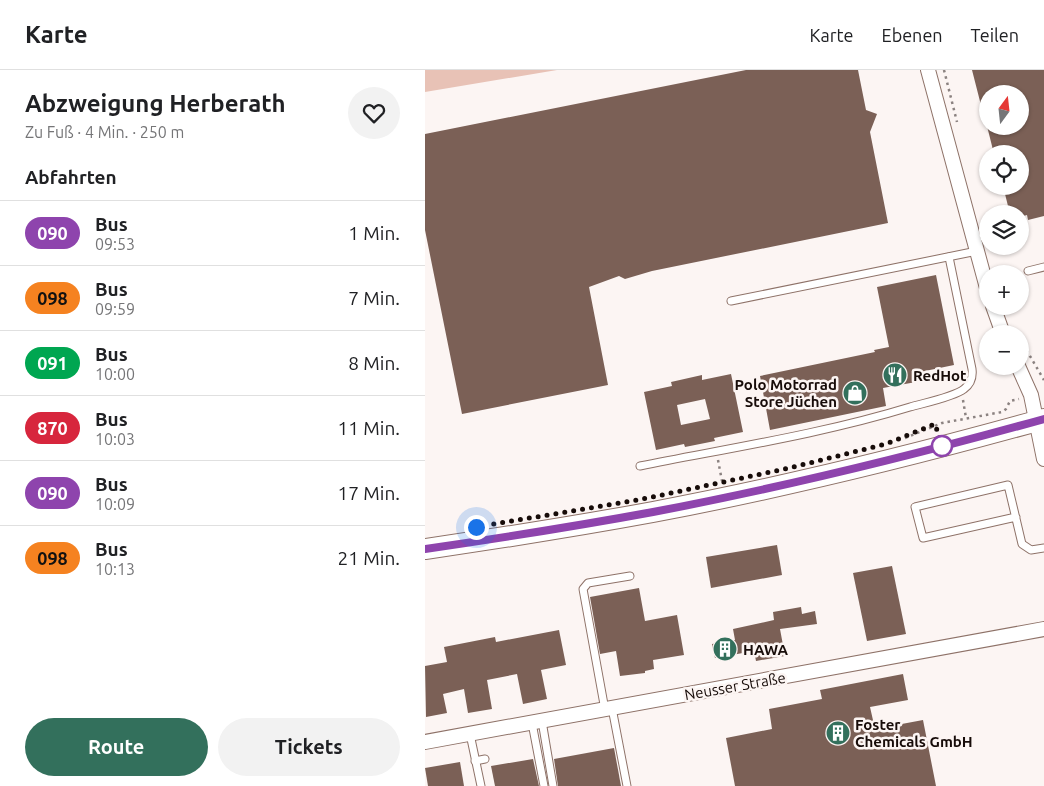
<!DOCTYPE html>
<html lang="de">
<head>
<meta charset="utf-8">
<style>
	body { margin:0; font-family:Ubuntu,sans-serif; background:#f2f2f2; color:#202124; height:100vh; display:flex; flex-direction:column; font-size:19px; white-space:nowrap }
	* { box-sizing:border-box; margin:0 }
	p { font-size:16px; color:#757577 }
	.icon { flex:none; width:28px; height:28px; fill:none; stroke:currentColor; stroke-width:2; stroke-linecap:round; stroke-linejoin:round }
	.map { position:relative; flex:1; overflow:hidden }
	.side { display:flex; flex-direction:column; background:#fff; width:425px }
	.side>* { flex:none }
	.badge { padding:0 10px; border-radius:16px; font-size:18px; line-height:32px }
	.needle { width:32px; rotate:15deg }
	.tools { position:absolute; left:554px; top:15px; display:grid; gap:10px }
	.tools a { display:grid; place-items:center; width:50px; height:50px; border-radius:50%; background:#fff; box-shadow:0 1px 4px #0004; font-size:25px }
	.you { position:absolute; width:25px; height:25px; margin:-12px; border:4px solid #fff; border-radius:50%; background:#1a73e8; box-shadow:0 0 0 8px #1a73e833 }
	.map>.badge { position:absolute; translate:-50% -50%; box-shadow:0 0 0 2px #fff }
	h2 { padding:0 25px; font-size:19px; line-height:45px }
	.round { display:grid; place-items:center; flex:none; width:52px; height:52px; border-radius:26px; background:#f2f2f2 }
	.headline { display:flex; align-items:center; justify-content:space-between; height:85px; padding:0 25px }
	h1 { font-size:24px; font-weight:700; line-height:38px }
	.primary-button { display:flex; gap:10px; margin-top:auto; padding:10px 25px }
	.primary-button a { flex:1; height:58px; border-radius:30px; background:#33705c; color:#fff; font-size:20px; font-weight:700; line-height:58px; text-align:center }
	.primary-button a+a { background:#f2f2f2; color:#202124 }
	ul { padding:0; list-style:none }
	li { display:flex; align-items:center; gap:15px; height:65px; padding:0 25px; border-top:1px solid #e0e0e0 }
	li div { flex:1 }
	li b { display:block; font-size:19px }
	li em { font-style:normal }
	li .badge { min-width:55px; font-weight:700; text-align:center }
	header { display:flex; align-items:center; gap:30px; box-sizing:border-box; height:70px; padding:0 25px; background:#fff; border-bottom:1px solid #e0e0e0 }
	header strong { font-size:24px }
	nav { display:flex; gap:28px; margin-inline-start:auto; font-size:18px }
	main { display:flex; flex:1; min-height:0 }
	.map>svg:first-child { display:block }
	.green { fill:#e8c2b6 }
	.building { fill:#7b6056; fill-rule:evenodd }
	.lines { fill:none; stroke-linecap:round; stroke-linejoin:round }
	.lane-casing { stroke:#8e7268; stroke-width:9 }
	.street-casing { stroke:#8e7268; stroke-width:16 }
	.secondary-casing { stroke:#8e7268; stroke-width:22 }
	.path { stroke:#8b8280; stroke-width:2.5; stroke-dasharray:2.5 4; stroke-linecap:butt }
	.lane { stroke:#fff; stroke-width:7 }
	.street { stroke:#fff; stroke-width:14 }
	.secondary { stroke:#fff; stroke-width:20 }
	.line-casing { stroke:#fff; stroke-width:11 }
	.line { stroke:#8e44ad; stroke-width:8 }
	.walk { stroke:#170c09; stroke-width:5; stroke-dasharray:0 9 }
	.stop-dot { fill:#fff; stroke:#8e44ad; stroke-width:2.5 }
	.labels { text-anchor:middle; dominant-baseline:central; stroke-width:5; stroke-linejoin:round; paint-order:stroke }
	.poi-label { font-size:15px; font-weight:bold; fill:#170c09; stroke:#fcf5f3; text-anchor:start }
	.street-label { font-size:15px; fill:#170c09; stroke:#fcf5f3 }
</style>
</head>
<body>
<header>
<strong>Karte</strong>
<nav><a>Karte</a><a>Ebenen</a><a>Teilen</a></nav>
</header>
<main>
<section class="side">
<div class="headline"><div><h1>Abzweigung Herberath</h1><p>Zu Fuß · 4 Min. · 250 m</p></div><a class="round"><svg class="icon" aria-label="heart" viewBox="0 0 24 24"><path d="M12 20l-8-8c-3-5 5-10 8-4 3-6 11-1 8 4z"/></svg></a></div>
<h2>Abfahrten</h2>
<ul>
<li><span class="badge" style="background:#8e44ad;color:#fff">090</span><div><b>Bus</b><p>09:53</p></div><em>1 Min.</em></li>
<li><span class="badge" style="background:#f58220;color:#111">098</span><div><b>Bus</b><p>09:59</p></div><em>7 Min.</em></li>
<li><span class="badge" style="background:#00a651;color:#fff">091</span><div><b>Bus</b><p>10:00</p></div><em>8 Min.</em></li>
<li><span class="badge" style="background:#d7263d;color:#fff">870</span><div><b>Bus</b><p>10:03</p></div><em>11 Min.</em></li>
<li><span class="badge" style="background:#8e44ad;color:#fff">090</span><div><b>Bus</b><p>10:09</p></div><em>17 Min.</em></li>
<li><span class="badge" style="background:#f58220;color:#111">098</span><div><b>Bus</b><p>10:13</p></div><em>21 Min.</em></li>
</ul>
<div class="primary-button"><a>Route</a><a>Tickets</a></div>
</section>
<div class="map">
<svg width="619" height="716" viewBox="0 0 619 716">
	<rect width="100%" height="100%" fill="#fcf5f3"/>
	<!-- green -->
	<path class="green" d="M0 0H132L0 22Z"/>
	<!-- building -->
	<g class="building">
		<path d="M321 0H433L441 40 452 44 445 62 463 153 227 201 200 209 194 206 164 217 183 315 37 344 0 160V64Z"/>
		<path d="M547 0H619V146L603 150 602 145 595 147V144H585L578 116H595V84H569L562 56H595V24H562V46L559 47Z"/>
		<path d="M511 205 529 295 500 301 502 310 458 318 461 336 345 360 335 306 450 282 449 280 464 277 452 217Z"/>
		<path d="M306 304 318 362 289 368 290 371 260 377 259 374 231 380 219 322 247 316 246 312 277 305V310ZM280 329 285 349 256 355 252 335Z"/>
		<path d="M352 475 357 505 286 518 281 487Z"/>
		<path d="M467 496 481 564 442 571 428 503Z"/>
		<path d="M214 518 220 551 252 545 259 585 228 590 229 599 220 601V603L195 606 191 581 175 584 165 527Z"/>
		<path d="M376 537 377 544 390 541 392 554 355 559 360 586 331 591 329 581 290 588 287 574 310 570 308 559 349 550 348 542Z"/>
		<path d="M134 560 141 595 116 600 122 629 98 634 92 604 62 610 67 639 43 643 39 619 18 624 22 643 1 647 0 596 22 592 19 577 70 567 71 572Z"/>
		<path d="M478 604 483 630 445 637 450 659 498 650 511 716H310L301 668 347 659 344 639 397 629 395 620Z"/>
		<path d="M189 678 196 716H133L129 689Z"/>
		<path d="M108 689 114 716H70L66 696Z"/>
		<path d="M35 692 39 716H3L0 698Z"/>
	</g>
	<g class="lines">
		<defs>
			<g id="lane">
				<path d="M603 201 619 197"/>
				<path d="M306 231 552 181"/>
				<path d="M215 396C305 378 397 364 485 337 499 333 529 327 539 319 546 314 548 307 547 299L524 187"/>
				<path d="M591 447 498 468 490 437 583 415 597 474 606 480 619 478"/>
				<path d="M187 638 202 716"/>
				<path d="M180 640 158 519 163 513 205 506"/>
				<path d="M117 651 128 716"/>
				<path d="M107 653 119 716"/>
				<path d="M45 664 56 716"/>
				<path d="M50 691 60 689"/>
			</g>
			<g id="street">
				<path d="M503 0 562 218"/>
				<path d="M568 236 578 264"/>
				<path d="M593 296 606 325 619 389"/>
				<path d="M0 672 619 559"/>
			</g>
			<path id="secondary" d="M0 479C76 468 152 456 228 442 360 417 490 385 619 349"/>
		</defs>
		<!-- lane casing -->
		<use href="#lane" class="lane-casing"/>
		<!-- street casing -->
		<use href="#street" class="street-casing"/>
		<!-- secondary casing -->
		<use href="#secondary" class="secondary-casing"/>
		<!-- path -->
		<g class="path">
			<path d="M519 0 532 52"/>
			<path d="M595 269 619 310"/>
			<path d="M538 330 541 348"/>
			<path d="M480 368 517 353 577 342 581 339 585 331 594 329"/>
			<path d="M293 390 297 411"/>
		</g>
		<!-- lane -->
		<use href="#lane" class="lane"/>
		<!-- street -->
		<use href="#street" class="street"/>
		<!-- secondary -->
		<use href="#secondary" class="secondary"/>
	</g>
	<g class="lines">
		<defs>
			<path id="line" d="M0 479C76 468 152 456 228 442 360 417 490 385 619 349"/>
		</defs>
		<!-- line casing -->
		<use href="#line" class="line-casing"/>
		<!-- line -->
		<use href="#line" class="line"/>
		<!-- walk -->
		<path class="walk" d="M51 457 213 430 360 399 461 374 510 354 517 376"/>
	</g>
	<!-- icons -->
	<defs>
		<symbol id="restaurant-disc" viewBox="-11 -11 22 22"><circle r="9.5" fill="#33705c" stroke="#fcf5f3"/><path d="M-5-6h1v4h1v-4h1v4h1v-4h1v5L-1.5 .5V6h-2V.5L-5-1ZM5-6V6H3V1.5H1.5Q1.5-4 5-6Z" fill="#fff"/></symbol>
		<symbol id="shop-disc" viewBox="-11 -11 22 22"><circle r="9.5" fill="#33705c" stroke="#fcf5f3"/><path d="M-5-2.5h2.3a2.7 3.5 0 0 1 5.4 0H5L5.5 6h-11ZM-1.5-2.5h3a1.5 2.3 0 0 0-3 0Z" fill="#fff"/></symbol>
		<symbol id="building-disc" viewBox="-11 -11 22 22"><circle r="9.5" fill="#33705c" stroke="#fcf5f3"/><path d="M-4-6H4V6H1V3H-1V6H-4ZM-2.5-4.3h1.7v1.8h-1.7ZM.8-4.3h1.7v1.8H.8ZM-2.5-1h1.7V.8h-1.7ZM.8-1h1.7V.8H.8Z" fill="#fff"/></symbol>
	</defs>
	<g fill-rule="evenodd">
		<use href="#restaurant-disc" x="456" y="291" width="28" height="28"/>
		<use href="#shop-disc" x="416" y="309" width="28" height="28"/>
		<use href="#building-disc" x="286" y="565" width="28" height="28"/>
		<use href="#building-disc" x="399" y="649" width="28" height="28"/>
	</g>
	<!-- markers -->
	<circle class="stop-dot" cx="517" cy="376" r="10"/>
	<g class="labels">
		<!-- poi labels -->
		<g class="poi-label">
			<text x="488" y="305">RedHot</text>
			<text x="412" y="314" text-anchor="end">Polo Motorrad<tspan x="412" dy="17">Store Jüchen</tspan></text>
			<text x="318" y="579">HAWA</text>
			<text x="430" y="654">Foster<tspan x="430" dy="17">Chemicals GmbH</tspan></text>
		</g>
		<!-- street labels -->
		<g class="street-label">
			<text transform="translate(310 616) rotate(-10)">Neusser Straße</text>
		</g>
	</g>
</svg>
<div class="tools">
<a><svg class="needle" viewBox="-14 -14 28 28"><path d="M0-13l5 13h-10z" fill="#e53935"/><path d="M0 13l5-13h-10z" fill="#757577"/></svg></a>
<a><svg class="icon" aria-label="locate" viewBox="0 0 24 24"><circle cx="12" cy="12" r="6"/><path d="M12 2v4M12 18v4M2 12h4M18 12h4"/></svg></a>
<a><svg class="icon" aria-label="layers" viewBox="0 0 24 24"><path d="M12 4l9 5-9 5-9-5zM3 14l9 5 9-5"/></svg></a>
<a>+</a>
<a>−</a>
</div>
<div class="you" style="left:51px;top:457px"></div>
</div>
</main>
</body>
</html>
